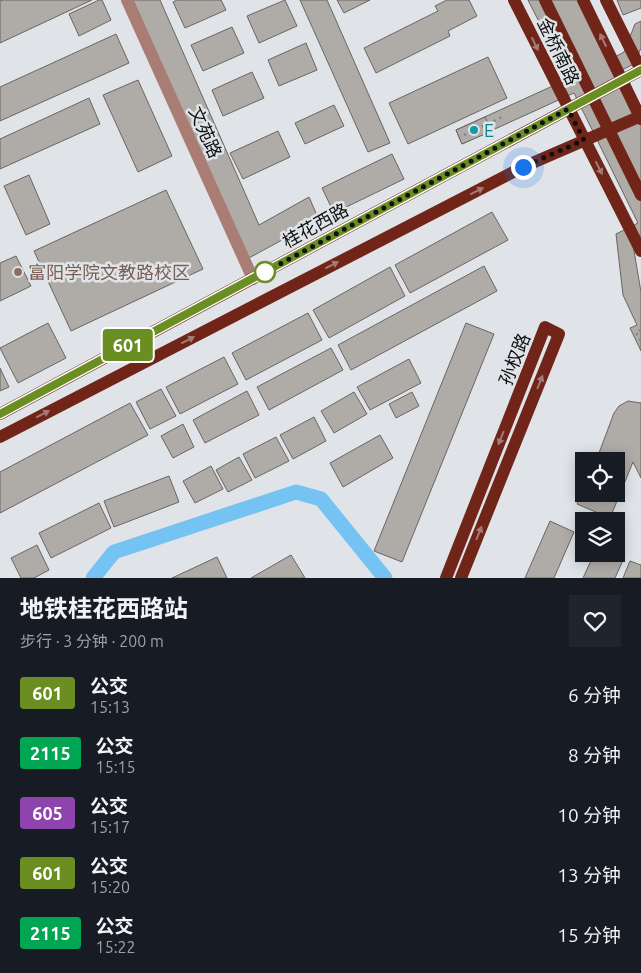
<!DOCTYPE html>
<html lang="zh">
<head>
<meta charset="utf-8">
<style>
	body { margin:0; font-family:Ubuntu,"Noto Sans SC",sans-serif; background:#20242c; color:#f1f3f6; height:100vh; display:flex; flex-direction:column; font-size:19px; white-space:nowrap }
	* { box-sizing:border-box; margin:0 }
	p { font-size:16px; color:#9ea1a6 }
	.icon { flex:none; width:28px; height:28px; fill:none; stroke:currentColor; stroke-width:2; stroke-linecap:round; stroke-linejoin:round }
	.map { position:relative; height:578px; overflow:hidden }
	.drawer { display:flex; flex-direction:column; background:#171b24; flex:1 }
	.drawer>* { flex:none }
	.badge { padding:0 10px; border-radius:4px; font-size:18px; line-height:32px }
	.controls { position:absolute; left:575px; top:452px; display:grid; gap:10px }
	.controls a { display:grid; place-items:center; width:50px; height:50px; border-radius:0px; background:#171b24; box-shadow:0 2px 12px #0003; font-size:25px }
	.you { position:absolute; width:25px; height:25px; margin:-12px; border:4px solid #fff; border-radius:50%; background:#1a73e8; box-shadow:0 0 0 8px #1a73e833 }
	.map>.badge { position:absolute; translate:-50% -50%; box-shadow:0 0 0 2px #fff }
	.round { display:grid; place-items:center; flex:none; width:52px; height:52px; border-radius:0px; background:#20242c }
	.headline { display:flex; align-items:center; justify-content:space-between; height:85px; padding:0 20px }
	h1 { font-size:24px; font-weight:700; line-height:38px }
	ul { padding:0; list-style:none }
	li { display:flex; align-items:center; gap:15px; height:60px; padding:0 20px }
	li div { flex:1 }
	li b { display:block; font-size:19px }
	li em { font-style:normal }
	li .badge { min-width:55px; font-weight:700; text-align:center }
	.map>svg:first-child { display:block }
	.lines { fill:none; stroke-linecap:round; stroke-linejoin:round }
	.canal { stroke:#74c3f3; stroke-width:15 }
	.building { fill:#afaba7; stroke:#696562 }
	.path { stroke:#87898c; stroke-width:2.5; stroke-dasharray:2.5 4; stroke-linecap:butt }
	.minor { stroke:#aa7d74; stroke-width:12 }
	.major { stroke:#712518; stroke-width:12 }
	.oneway { fill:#a37b76 }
	.line-casing { stroke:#fff; stroke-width:11 }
	.line { stroke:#6b8e23; stroke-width:8 }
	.walk { stroke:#0f1011; stroke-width:5; stroke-dasharray:0 9 }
	.culture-dot { fill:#0f9aa8; stroke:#e0e4e8; stroke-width:2 }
	.education-dot { fill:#8d6e63; stroke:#e0e4e8; stroke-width:2 }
	.stop-dot { fill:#fff; stroke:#6b8e23; stroke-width:2.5 }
	.labels { text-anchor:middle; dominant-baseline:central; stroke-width:5; stroke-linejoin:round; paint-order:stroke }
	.street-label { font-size:18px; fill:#0f1011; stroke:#e0e4e8 }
	.culture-label { font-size:18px; fill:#0d838f; stroke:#e0e4e8; text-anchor:start }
	.education-label { font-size:18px; fill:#785e54; stroke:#e0e4e8; text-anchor:start }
</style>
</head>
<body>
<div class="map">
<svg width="641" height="578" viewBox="0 0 641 578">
	<rect width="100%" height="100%" fill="#e0e4e8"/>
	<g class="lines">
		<!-- canal -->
		<path class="canal" d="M93 578 114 552 296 492 321 499 385 578"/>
	</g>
	<!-- building -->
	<g class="building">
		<path d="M3 0H92L0 43V1Z"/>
		<path d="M99 0H102L111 20 79 36 69 14Z"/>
		<path d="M133 0H160L259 225 309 197 319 220 247 259Z"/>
		<path d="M177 0H221L226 10 185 28 173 2Z"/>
		<path d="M285 0 297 26 259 43 247 16Z"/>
		<path d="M300 0H327L390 143 368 152Z"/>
		<path d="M337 0H370L344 13Z"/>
		<path d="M447 0H469L477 16 448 31 450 36 376 73 364 48 438 11 435 6Z"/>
		<path d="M528 0H584L613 58 624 52 635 24 641 21V48L634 64 620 71 641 114V242L633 245 641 292V351L630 328 637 325 623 295 616 234 638 223 574 93 462 144 456 130 568 79Z"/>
		<path d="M617 0H641V8L623 15Z"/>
		<path d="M232 27 244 53 203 71 191 45Z"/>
		<path d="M116 34 129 63 0 121V87Z"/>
		<path d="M306 43 317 70 279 86 268 60Z"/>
		<path d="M488 57 507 98 408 144 389 103Z"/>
		<path d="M252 72 264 98 223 116 212 90Z"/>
		<path d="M138 80 172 156 138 172 103 95Z"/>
		<path d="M89 98 100 124 0 169V139Z"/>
		<path d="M334 105 344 126 305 144 295 123Z"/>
		<path d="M485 117 492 131 462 144 456 130Z"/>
		<path d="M278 131 290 157 243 179 230 153Z"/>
		<path d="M392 154 404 179 334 213 322 188Z"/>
		<path d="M29 175 50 224 26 235 4 186Z"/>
		<path d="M166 190 203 269 71 331 34 251Z"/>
		<path d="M492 212 508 240 410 293 395 265Z"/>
		<path d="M16 256 31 286 0 301V263Z"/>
		<path d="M484 266 497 291 351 370 338 345Z"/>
		<path d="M390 267 405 296 329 338 313 310Z"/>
		<path d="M308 313 322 340 246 380 232 353Z"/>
		<path d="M48 323 66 358 18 383 0 348Z"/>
		<path d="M466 323 494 334 402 562 374 551Z"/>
		<path d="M331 348 343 370 269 410 257 387Z"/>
		<path d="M224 357 238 384 180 414 166 387Z"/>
		<path d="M409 359 421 383 370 410 357 387Z"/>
		<path d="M0 368 9 387 0 391Z"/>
		<path d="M161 389 176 416 150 429 136 402Z"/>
		<path d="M247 391 259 415 205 443 193 420Z"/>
		<path d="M354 392 367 414 334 433 321 411Z"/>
		<path d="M412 392 419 406 396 418 389 404Z"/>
		<path d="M628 401 641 403V478L633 462 610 518 577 504 584 490V494H616V461H596L614 413 619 406Z"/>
		<path d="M130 403 148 435 0 513V472Z"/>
		<path d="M314 417 326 441 293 459 280 435Z"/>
		<path d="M183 424 194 447 173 458 161 436Z"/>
		<path d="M380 435 393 458 343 487 330 463Z"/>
		<path d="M276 437 289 461 255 478 243 454Z"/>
		<path d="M239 457 252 480 228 492 216 470Z"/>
		<path d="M211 466 223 489 195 503 183 481Z"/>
		<path d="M169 476 179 502 114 527 104 501Z"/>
		<path d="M99 503 111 528 51 558 39 533Z"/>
		<path d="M550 521 574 532 554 578H525Z"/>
		<path d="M37 545 49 570 34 578H21L11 558Z"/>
		<path d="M594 554H614L624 558 615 578H583Z"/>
		<path d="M291 555 305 578H251Z"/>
		<path d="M217 557 227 578H172Z"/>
		<path d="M630 561 641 565V578H623Z"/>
	</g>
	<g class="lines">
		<!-- path -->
		<g class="path">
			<path d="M464 135 502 117"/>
			<path d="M641 330 636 332 641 342"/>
		</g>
		<!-- minor -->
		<path class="minor" d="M127 0 253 279"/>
		<!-- major -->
		<g class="major">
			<path d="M514 0 641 251"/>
			<path d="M545 0 641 195"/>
			<path d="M583 0 641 119"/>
			<path d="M606 0 641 70"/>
			<path d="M0 414 641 70"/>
			<path d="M0 437 523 167 641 116"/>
			<path d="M446 578 545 327 559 334 461 578"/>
		</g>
	</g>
	<!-- one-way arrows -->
	<defs><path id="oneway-solid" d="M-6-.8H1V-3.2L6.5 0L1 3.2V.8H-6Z" transform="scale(1.25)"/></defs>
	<g class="oneway">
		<use href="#oneway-solid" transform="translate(603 40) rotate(-115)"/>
		<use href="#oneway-solid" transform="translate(535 44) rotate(64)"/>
		<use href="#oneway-solid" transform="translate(599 168) rotate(63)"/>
		<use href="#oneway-solid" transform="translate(477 191) rotate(-27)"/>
		<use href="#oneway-solid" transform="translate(332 265) rotate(-27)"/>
		<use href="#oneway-solid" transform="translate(188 340) rotate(-27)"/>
		<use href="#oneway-solid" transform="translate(540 382) rotate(-68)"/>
		<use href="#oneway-solid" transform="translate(43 414) rotate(-27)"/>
		<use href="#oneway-solid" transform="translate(501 438) rotate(112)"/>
		<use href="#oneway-solid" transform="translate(479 533) rotate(-68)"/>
	</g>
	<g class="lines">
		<defs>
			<path id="line" d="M0 414 641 70"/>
		</defs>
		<!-- line casing -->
		<use href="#line" class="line-casing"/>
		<!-- line -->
		<use href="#line" class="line"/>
		<!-- walk -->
		<path class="walk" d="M265 272 568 109 584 140 523 167"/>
	</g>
	<!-- markers -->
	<circle class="culture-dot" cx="474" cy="130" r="5"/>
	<circle class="education-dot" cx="18" cy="272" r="5"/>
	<circle class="stop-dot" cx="265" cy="272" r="10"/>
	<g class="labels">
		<!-- street labels -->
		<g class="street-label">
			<text transform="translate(559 51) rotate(64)">金桥南路</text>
			<text transform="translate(206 132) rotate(66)">文苑路</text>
			<text transform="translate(315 225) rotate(-29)">桂花西路</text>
			<text transform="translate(514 359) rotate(-68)">孙权路</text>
		</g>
		<!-- culture labels -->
		<g class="culture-label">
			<text x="484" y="130">E</text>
		</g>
		<!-- education labels -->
		<g class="education-label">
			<text x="28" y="272">富阳学院文教路校区</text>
		</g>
	</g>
</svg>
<div class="controls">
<a><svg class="icon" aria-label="locate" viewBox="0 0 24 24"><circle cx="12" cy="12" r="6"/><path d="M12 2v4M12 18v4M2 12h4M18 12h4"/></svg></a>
<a><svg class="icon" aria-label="layers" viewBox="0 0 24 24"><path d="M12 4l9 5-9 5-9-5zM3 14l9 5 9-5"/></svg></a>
</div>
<div class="you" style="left:523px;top:167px"></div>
<b class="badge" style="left:128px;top:345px;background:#6b8e23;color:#fff">601</b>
</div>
<section class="drawer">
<div class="headline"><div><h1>地铁桂花西路站</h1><p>步行 · 3 分钟 · 200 m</p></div><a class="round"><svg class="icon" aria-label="heart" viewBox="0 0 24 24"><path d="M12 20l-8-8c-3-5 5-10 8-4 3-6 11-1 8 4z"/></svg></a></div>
<ul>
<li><span class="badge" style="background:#6b8e23;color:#fff">601</span><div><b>公交</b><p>15:13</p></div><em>6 分钟</em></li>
<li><span class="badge" style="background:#00a651;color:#fff">2115</span><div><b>公交</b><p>15:15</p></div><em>8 分钟</em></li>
<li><span class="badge" style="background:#8e44ad;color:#fff">605</span><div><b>公交</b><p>15:17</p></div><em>10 分钟</em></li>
<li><span class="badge" style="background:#6b8e23;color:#fff">601</span><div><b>公交</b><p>15:20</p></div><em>13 分钟</em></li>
<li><span class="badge" style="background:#00a651;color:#fff">2115</span><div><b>公交</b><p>15:22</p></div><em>15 分钟</em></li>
</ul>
</section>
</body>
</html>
